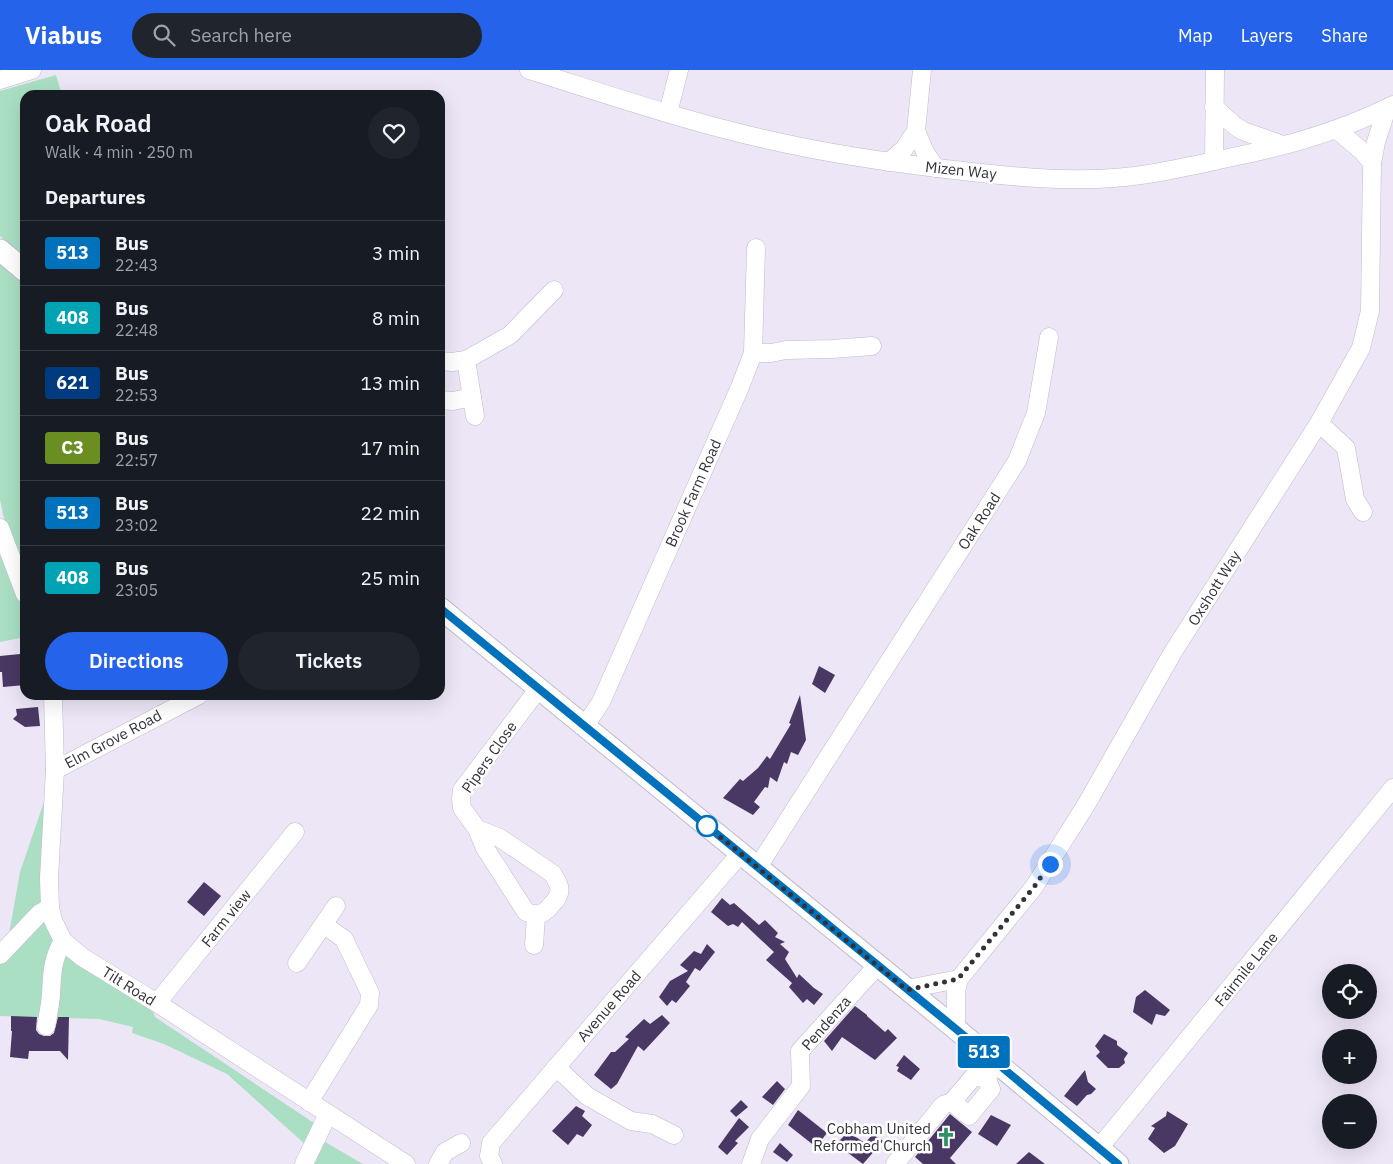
<!DOCTYPE html>
<html lang="en">
<head>
<meta charset="utf-8">
<style>
	body { margin:0; font-family:"IBM Plex Sans",sans-serif; background:#20242c; color:#f1f3f6; height:100vh; display:flex; flex-direction:column; font-size:19px; white-space:nowrap }
	* { box-sizing:border-box; margin:0 }
	p { font-size:16px; color:#9ea1a6 }
	.icon { flex:none; width:28px; height:28px; fill:none; stroke:currentColor; stroke-width:2; stroke-linecap:round; stroke-linejoin:round }
	.map { position:relative; flex:1; overflow:hidden }
	.panel { position:absolute; left:20px; top:20px; width:425px; height:610px; display:flex; flex-direction:column; background:#171b24; border-radius:15px; box-shadow:0 5px 20px #0002 }
	.panel>* { flex:none }
	.badge { padding:0 10px; border-radius:4px; font-size:18px; line-height:32px }
	.controls { position:absolute; left:1322px; top:894px; display:grid; gap:10px }
	.controls a { display:grid; place-items:center; width:55px; height:55px; border-radius:50%; background:#171b24; box-shadow:0 5px 20px #0002; font-size:25px }
	.you { position:absolute; width:25px; height:25px; margin:-12px; border:4px solid #fff; border-radius:50%; background:#1a73e8; box-shadow:0 0 0 8px #1a73e833 }
	.map>.badge { position:absolute; translate:-50% -50%; box-shadow:0 0 0 2px #fff }
	h2 { padding:0 25px; font-size:19px; line-height:45px }
	.round { display:grid; place-items:center; flex:none; width:52px; height:52px; border-radius:26px; background:#20242c }
	.head { display:flex; align-items:center; justify-content:space-between; height:85px; padding:0 25px }
	h1 { font-size:24px; font-weight:600; line-height:38px }
	.button { display:flex; gap:10px; margin-top:auto; padding:10px 25px }
	.button a { flex:1; height:58px; border-radius:30px; background:#2563eb; color:#fff; font-size:20px; font-weight:600; line-height:58px; text-align:center }
	.button a+a { background:#20242c; color:#f1f3f6 }
	ul { padding:0; list-style:none }
	li { display:flex; align-items:center; gap:15px; height:65px; padding:0 25px; border-top:1px solid #363941 }
	li div { flex:1 }
	li b { display:block; font-size:19px }
	li em { font-style:normal }
	li .badge { min-width:55px; font-weight:700; text-align:center }
	header { display:flex; align-items:center; gap:30px; box-sizing:border-box; height:70px; padding:0 25px; background:#2563eb; color:#fff }
	header strong { font-size:24px }
	nav { display:flex; gap:28px; margin-inline-start:auto; font-size:18px }
	.search { width:350px; height:45px; background:#20242c; display:flex; align-items:center; gap:12px; box-sizing:border-box; padding:0 18px; border-radius:28px; color:#9ea1a6; font-size:19px }
	.map>svg:first-child { display:block }
	.green { fill:#aadfc3 }
	.building { fill:#493863 }
	.lines { fill:none; stroke-linecap:round; stroke-linejoin:round }
	.minor-casing { stroke:#c0bacb; stroke-width:19 }
	.major-casing { stroke:#c0bacb; stroke-width:23 }
	.minor { stroke:#fff; stroke-width:18 }
	.major { stroke:#fff; stroke-width:21 }
	.line-casing { stroke:#fff; stroke-width:11 }
	.line { stroke:#0072bc; stroke-width:8 }
	.walk { stroke:#343138; stroke-width:5; stroke-dasharray:0 9 }
	.stop-dot { fill:#fff; stroke:#0072bc; stroke-width:2.5 }
	.labels { text-anchor:middle; dominant-baseline:central; stroke-width:5; stroke-linejoin:round; paint-order:stroke }
	.street-label { font-size:15px; fill:#343138; stroke:#fff }
	.poi-label { font-size:15px; fill:#343138; stroke:#fff; text-anchor:end }
</style>
</head>
<body>
<header>
<strong>Viabus</strong>
<div class="search"><svg class="icon" aria-label="search" viewBox="0 0 24 24"><circle cx="10" cy="10" r="6"/><path d="M15 15l6 6"/></svg>Search here</div>
<nav><a>Map</a><a>Layers</a><a>Share</a></nav>
</header>
<div class="map">
<svg width="1393" height="1094" viewBox="0 0 1393 1094">
	<rect width="100%" height="100%" fill="#ece6f7"/>
	<!-- green -->
	<g class="green">
		<path d="M56 5 62 25H25V187L0 166V21Z"/>
		<path d="M0 188 25 209V507L6 458 0 430Z"/>
		<path d="M0 478 25 540V567L0 572Z"/>
		<path d="M46 726 42 840 48 861 65 886 151 936 155 947 317 1055 307 1076 227 1004 164 974 132 963 133 957 99 949 0 946V875L9 864 20 802Z"/>
		<path d="M325 1072 363 1094H312Z"/>
	</g>
	<!-- building -->
	<g class="building">
		<path d="M20 584H25V615L3 617 2 602H0V586Z"/>
		<path d="M819 596 835 605 825 623 812 614Z"/>
		<path d="M800 625 806 670 798 685 791 682 787 694 784 692 777 712 770 707 768 718 765 717 754 732 760 737 753 745 723 728 740 709 743 711 758 698 767 686 770 689 791 654 789 653Z"/>
		<path d="M38 637 40 656 25 657 13 649 17 645 16 639Z"/>
		<path d="M204 812 221 826 204 846 187 832Z"/>
		<path d="M722 828 730 835 734 833 759 855 765 850 778 863 775 867 785 872 780 874 789 882 785 889 797 908 799 904 814 918 823 924 814 935 807 929 803 933 789 917 792 913 766 890 774 882 742 852 738 857 733 854 728 856 711 842Z"/>
		<path d="M707 874 715 882 700 901 695 898 686 912 690 916 676 933 672 930 667 936 659 927 670 911 688 901 680 895 694 881 701 884Z"/>
		<path d="M1145 920 1170 940 1165 946 1156 944 1152 955 1133 942 1136 927Z"/>
		<path d="M855 936 867 945V946L885 962 888 959 897 968 875 990 842 967 832 981 824 971Z"/>
		<path d="M662 945 670 953 644 981 638 976 617 1014 611 1019 594 1005 611 982H615L629 969 625 967 644 949 650 954Z"/>
		<path d="M11 946 37 947 36 960 39 964 44 966H50L54 963 58 947H69L68 990 60 981H29L28 989 10 987 12 961H11Z"/>
		<path d="M1104 964 1117 971V975L1128 983 1124 989 1125 993 1119 998H1108L1096 986 1100 982 1095 976Z"/>
		<path d="M904 985 920 999 911 1010 897 1001 899 997 896 996Z"/>
		<path d="M1085 1000 1088 1012 1096 1019 1091 1024 1087 1025 1077 1036 1064 1026Z"/>
		<path d="M777 1011 785 1019 773 1035 762 1027Z"/>
		<path d="M741 1030 748 1037 736 1047 730 1041Z"/>
		<path d="M576 1036 585 1041 582 1046 592 1055 583 1067 577 1064 568 1075 552 1061Z"/>
		<path d="M798 1040 827 1063 816 1077 788 1055Z"/>
		<path d="M1167 1041 1188 1054 1175 1076 1164 1083 1148 1069 1155 1058 1151 1056 1166 1046Z"/>
		<path d="M950 1044 972 1062 950 1088 956 1094H923L915 1087Z"/>
		<path d="M991 1045 1011 1055 997 1076 978 1064Z"/>
		<path d="M739 1048 749 1057 735 1071 738 1073 727 1085 718 1077Z"/>
		<path d="M848 1062 865 1073 873 1064 883 1071 863 1094 836 1074Z"/>
		<path d="M780 1073 793 1085 787 1092 773 1082Z"/>
		<path d="M1029 1082 1045 1094H1016Z"/>
	</g>
	<g class="lines">
		<defs>
			<g id="minor">
				<path d="M529 0C609 25 688 52 769 70 830 84 892 93 954 100 1006 106 1061 112 1114 108 1153 105 1190 96 1228 88 1285 77 1341 61 1393 35"/>
				<path d="M0 10 32 0"/>
				<path d="M1214 37 1235 56 1243 61 1283 75"/>
				<path d="M668 43 679 0"/>
				<path d="M916 61 926 84 936 98"/>
				<path d="M1214 91 1215 0"/>
				<path d="M889 92 904 79 916 61 922 0"/>
				<path d="M1372 93 1376 72 1387 38"/>
				<path d="M753 283H771L786 280 832 279 872 276"/>
				<path d="M466 290 475 346"/>
				<path d="M440 291 452 292 466 290 510 265 554 220"/>
				<path d="M440 330 453 331 472 327"/>
				<path d="M1319 353 1346 378 1355 429 1363 442"/>
				<path d="M0 458 25 524"/>
				<path d="M53 625 55 700 49 808 50 838 53 850 63 871 82 887 157 933 406 1094"/>
				<path d="M585 656 601 632 740 317 753 283 756 178"/>
				<path d="M55 700 199 625"/>
				<path d="M477 759 500 768 553 804C556 810 561 816 559 823 558 827 556 830 553 833 544 844 540 847 526 842L485 778 477 759 462 738 461 728 462 720 539 618"/>
				<path d="M758 797 1017 391 1036 343 1049 267"/>
				<path d="M534 875 536 846"/>
				<path d="M0 885 40 843 50 838"/>
				<path d="M297 893 336 836"/>
				<path d="M907 919 959 909"/>
				<path d="M157 933 295 762"/>
				<path d="M46 956C48 946 50 935 51 925 52 905 52 889 63 871"/>
				<path d="M956 959V921L959 909 1034 817 1086 735 1173 582 1319 353 1361 278 1370 241 1372 93 1362 81 1337 60"/>
				<path d="M556 997 587 1026 631 1051 652 1054 674 1065"/>
				<path d="M309 1032 369 935 370 923 344 869 324 855"/>
				<path d="M952 1032 969 1046 991 1019 986 1008"/>
				<path d="M1099 1078 1393 718"/>
				<path d="M304 1094 328 1044"/>
				<path d="M438 1094 445 1082 461 1073"/>
				<path d="M493 1094 489 1086 491 1073 741 783"/>
				<path d="M751 1094 760 1069 801 1016 800 981 877 896"/>
				<path d="M895 1094 943 1035 952 1032 974 1006 986 1008 997 994"/>
			</g>
			<g id="major">
				<path d="M0 180 25 201"/>
				<path d="M440 538 956 959 1118 1094"/>
			</g>
		</defs>
		<!-- minor casing -->
		<use href="#minor" class="minor-casing"/>
		<!-- major casing -->
		<use href="#major" class="major-casing"/>
		<!-- minor -->
		<use href="#minor" class="minor"/>
		<!-- major -->
		<use href="#major" class="major"/>
	</g>
	<g class="lines">
		<defs>
			<path id="line" d="M440 538 956 959 1118 1094"/>
		</defs>
		<!-- line casing -->
		<use href="#line" class="line-casing"/>
		<!-- line -->
		<use href="#line" class="line"/>
		<!-- walk -->
		<path class="walk" d="M707 756 907 920 958 909 1034 817 1050 794"/>
	</g>
	<!-- icons -->
	<defs>
		<symbol id="church-bare" viewBox="-9 -9 18 18"><path d="M-1.2-6h2.4v3.5h3.3v2.4h-3.3V6h-2.4V-.1h-3.3v-2.4h3.3Z" fill="#329067" stroke="#fff" stroke-width="2.5" paint-order="stroke"/></symbol>
	</defs>
	<g fill-rule="evenodd">
		<use href="#church-bare" x="932" y="1053" width="28" height="28"/>
	</g>
	<!-- markers -->
	<circle class="stop-dot" cx="707" cy="756" r="10"/>
	<g class="labels">
		<!-- street labels -->
		<g class="street-label">
			<text transform="translate(961 100) rotate(6)">Mizen Way</text>
			<text transform="translate(693 423) rotate(-66)">Brook Farm Road</text>
			<text transform="translate(979 451) rotate(-57)">Oak Road</text>
			<text transform="translate(1214 518) rotate(-58)">Oxshott Way</text>
			<text transform="translate(113 669) rotate(-28)">Elm Grove Road</text>
			<text transform="translate(489 687) rotate(-55)">Pipers Close</text>
			<text transform="translate(226 848) rotate(-51)">Farm view</text>
			<text transform="translate(1246 899) rotate(-51)">Fairmile Lane</text>
			<text transform="translate(129 916) rotate(32)">Tilt Road</text>
			<text transform="translate(609 936) rotate(-49)">Avenue Road</text>
			<text transform="translate(826 953) rotate(-49)">Pendenza</text>
		</g>
		<!-- poi labels -->
		<g class="poi-label">
			<text x="931" y="1058">Cobham United<tspan x="931" dy="17">Reformed Church</tspan></text>
		</g>
	</g>
</svg>
<div class="controls">
<a><svg class="icon" aria-label="locate" viewBox="0 0 24 24"><circle cx="12" cy="12" r="6"/><path d="M12 2v4M12 18v4M2 12h4M18 12h4"/></svg></a>
<a>+</a>
<a>−</a>
</div>
<div class="you" style="left:1050px;top:794px"></div>
<b class="badge" style="left:984px;top:982px;background:#0072bc;color:#fff">513</b>
<section class="panel">
<div class="head"><div><h1>Oak Road</h1><p>Walk · 4 min · 250 m</p></div><a class="round"><svg class="icon" aria-label="heart" viewBox="0 0 24 24"><path d="M12 20l-8-8c-3-5 5-10 8-4 3-6 11-1 8 4z"/></svg></a></div>
<h2>Departures</h2>
<ul>
<li><span class="badge" style="background:#0072bc;color:#fff">513</span><div><b>Bus</b><p>22:43</p></div><em>3 min</em></li>
<li><span class="badge" style="background:#00a3b4;color:#fff">408</span><div><b>Bus</b><p>22:48</p></div><em>8 min</em></li>
<li><span class="badge" style="background:#003b80;color:#fff">621</span><div><b>Bus</b><p>22:53</p></div><em>13 min</em></li>
<li><span class="badge" style="background:#6b8e23;color:#fff">C3</span><div><b>Bus</b><p>22:57</p></div><em>17 min</em></li>
<li><span class="badge" style="background:#0072bc;color:#fff">513</span><div><b>Bus</b><p>23:02</p></div><em>22 min</em></li>
<li><span class="badge" style="background:#00a3b4;color:#fff">408</span><div><b>Bus</b><p>23:05</p></div><em>25 min</em></li>
</ul>
<div class="button"><a>Directions</a><a>Tickets</a></div>
</section>
</div>
</body>
</html>
